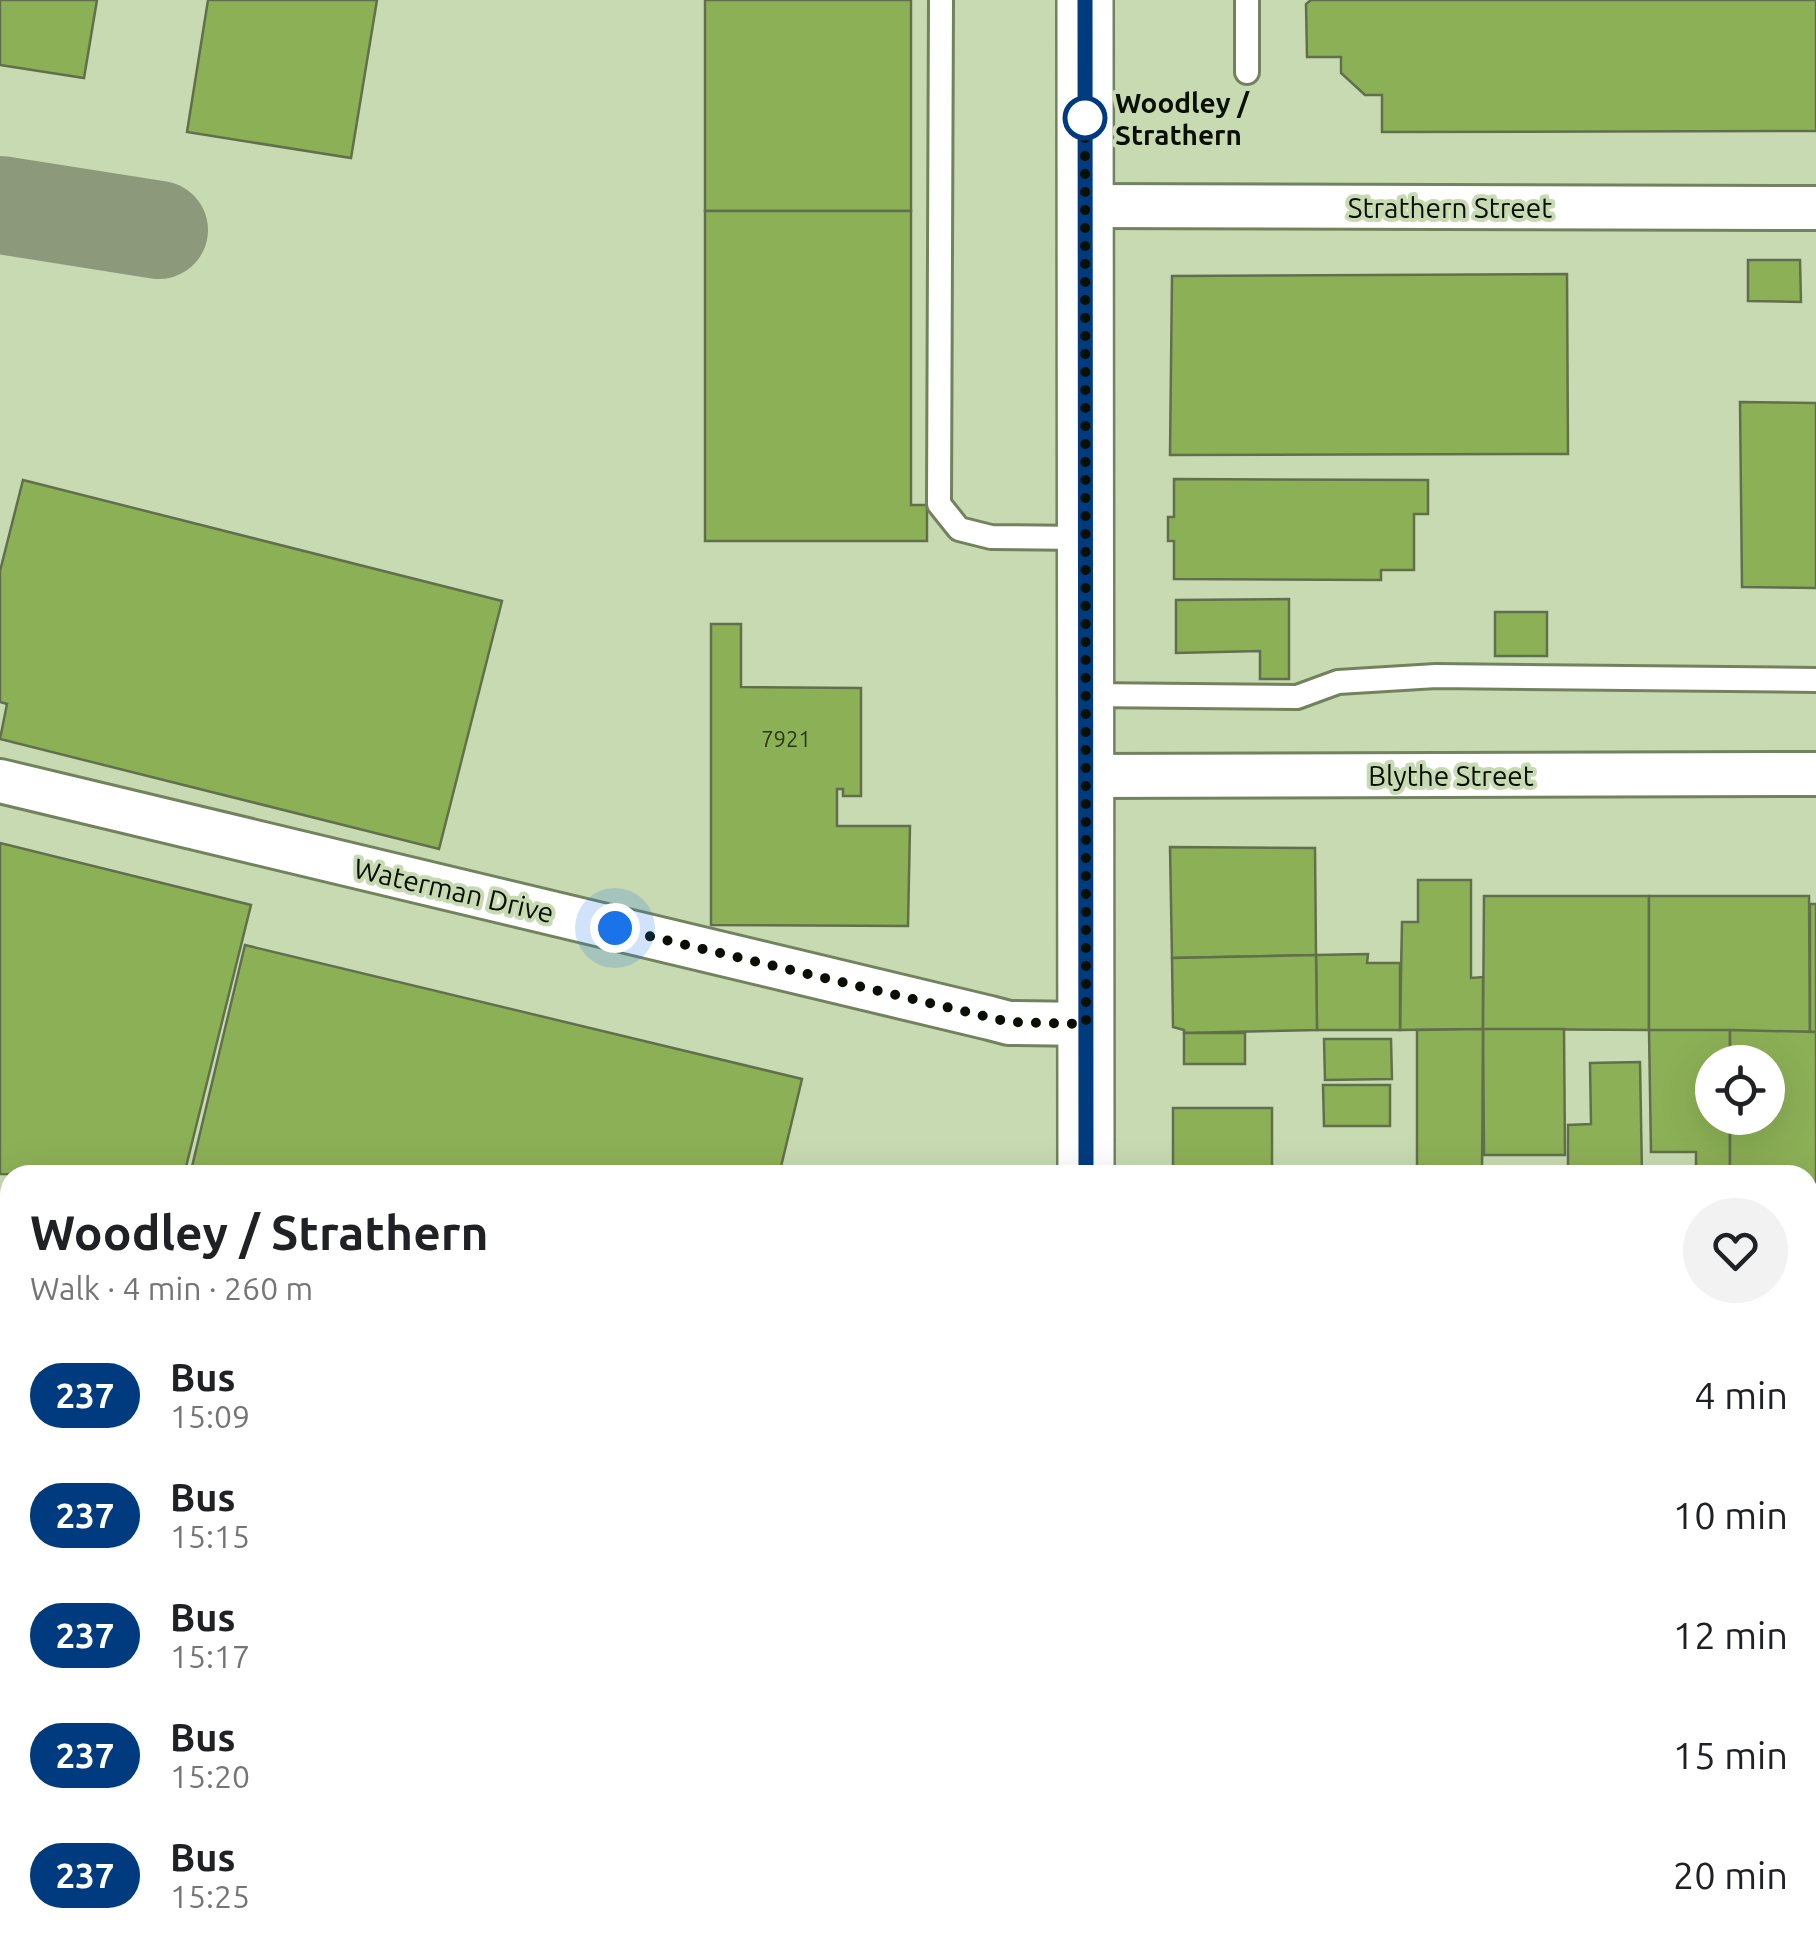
<!DOCTYPE html>
<html lang="en">
<head>
<meta charset="utf-8">
<style>
	body { margin:0; font-family:Ubuntu,sans-serif; background:#f2f2f2; color:#202124; height:100vh; display:flex; flex-direction:column; font-size:38px; white-space:nowrap }
	* { box-sizing:border-box; margin:0 }
	p { font-size:32px; color:#757577 }
	.icon { flex:none; width:55px; height:55px; fill:none; stroke:currentColor; stroke-width:2; stroke-linecap:round; stroke-linejoin:round }
	.map { position:relative; flex:1; overflow:hidden }
	.drawer { position:absolute; left:0px; top:1165px; width:1818px; height:792px; display:flex; flex-direction:column; background:#fff; border-radius:30px 30px 0 0; box-shadow:0 10px 40px #0002 }
	.drawer>* { flex:none }
	.badge { padding:0 20px; border-radius:32px; font-size:35px; line-height:65px }
	.tools { position:absolute; left:1695px; top:1045px; display:grid; gap:20px }
	.tools a { display:grid; place-items:center; width:90px; height:90px; border-radius:50%; background:#fff; box-shadow:0 10px 40px #0002; font-size:50px }
	.you { position:absolute; width:50px; height:50px; margin:-25px; border:8px solid #fff; border-radius:50%; background:#1a73e8; box-shadow:0 0 0 15px #1a73e833 }
	.map>.badge { position:absolute; translate:-50% -50%; box-shadow:0 0 0 5px #fff }
	.round { display:grid; place-items:center; flex:none; width:105px; height:105px; border-radius:52px; background:#f2f2f2 }
	.overview { display:flex; align-items:center; justify-content:space-between; height:170px; padding:0 30px }
	h1 { font-size:48px; font-weight:700; line-height:75px }
	ul { padding:0; list-style:none }
	li { display:flex; align-items:center; gap:30px; height:120px; padding:0 30px }
	li div { flex:1 }
	li b { display:block; font-size:38px }
	li em { font-style:normal }
	li .badge { min-width:110px; font-weight:700; text-align:center }
	.map>svg:first-child { display:block }
	.lines { fill:none; stroke-linecap:round; stroke-linejoin:round }
	.taxiway { stroke:#8c9a7b; stroke-width:98 }
	.building { fill:#8cb056; stroke:#61704c; stroke-width:2.5 }
	.lane-casing { stroke:#72825e; stroke-width:28 }
	.street-casing { stroke:#72825e; stroke-width:48 }
	.primary-casing { stroke:#72825e; stroke-width:60 }
	.lane { stroke:#fff; stroke-width:22 }
	.street { stroke:#fff; stroke-width:42 }
	.primary { stroke:#fff; stroke-width:55 }
	.line-casing { stroke:#fff; stroke-width:22 }
	.line { stroke:#003b80; stroke-width:15 }
	.walk { stroke:#090f03; stroke-width:10; stroke-dasharray:0 18 }
	.stop-dot { fill:#fff; stroke:#003b80; stroke-width:5 }
	.labels { text-anchor:middle; dominant-baseline:central; stroke-width:8; stroke-linejoin:round; paint-order:stroke }
	.number-label { font-size:22px; fill:#2a3718 }
	.stop-label { font-size:28px; font-weight:bold; fill:#090f03; stroke:#c8dab2; text-anchor:start }
	.street-label { font-size:28px; fill:#090f03; stroke:#c8dab2 }
</style>
</head>
<body>
<div class="map">
<svg width="1816" height="1957" viewBox="0 0 1816 1957">
	<rect width="100%" height="100%" fill="#c8dab2"/>
	<g class="lines">
		<!-- taxiway -->
		<path class="taxiway" d="M0 205 159 230"/>
	</g>
	<!-- building -->
	<g class="building">
		<path d="M0 0H97L84 78 0 65Z"/>
		<path d="M208 0H377L351 158 187 132Z"/>
		<rect x="705" y="0" width="206" height="211"/>
		<path d="M1311 0H1816V131L1382 132V95H1365L1341 73V57H1307L1306 4Z"/>
		<path d="M705 211H911V505H927V541H705Z"/>
		<path d="M1748 260H1800L1801 302 1748 301Z"/>
		<path d="M1567 274 1568 454 1170 455 1172 276Z"/>
		<path d="M1740 402 1816 403V588L1742 587Z"/>
		<path d="M1174 479 1428 480V514H1414V570H1381V580L1174 579V541H1168V517H1174Z"/>
		<path d="M23 480 502 601 439 849 0 739 7 704 0 702V571Z"/>
		<path d="M1289 599V679H1260V651L1176 653V600Z"/>
		<rect x="1495" y="612" width="52" height="44"/>
		<path d="M711 624H741V687L861 688V796H843V789H837V826H910L908 926 711 925Z"/>
		<path d="M0 843 251 905 184 1175 0 1174Z"/>
		<path d="M1170 847 1315 848 1316 955 1172 958Z"/>
		<path d="M1418 880H1471V978L1483 977V1029L1400 1030 1402 922H1418Z"/>
		<path d="M1484 896H1649V1030L1483 1029Z"/>
		<path d="M1649 896H1809L1810 1032 1649 1030Z"/>
		<rect x="1810" y="904" width="6" height="128"/>
		<path d="M245 945 802 1079 779 1175H190Z"/>
		<path d="M1368 954 1367 963H1400V1030H1317L1316 955Z"/>
		<path d="M1316 955 1317 1030 1184 1033V1030L1173 1027 1172 958Z"/>
		<path d="M1483 1029H1564L1565 1155H1484Z"/>
		<path d="M1483 1029 1482 1175H1417V1030Z"/>
		<path d="M1649 1030H1730V1062H1712V1118H1730V1175H1696V1152H1651Z"/>
		<path d="M1730 1030 1816 1032V1184H1808V1175H1730V1118H1768V1062H1730Z"/>
		<rect x="1184" y="1033" width="61" height="31"/>
		<path d="M1324 1039H1391L1392 1079 1325 1080Z"/>
		<path d="M1640 1062 1642 1175H1589V1167H1568V1125L1591 1124 1590 1063Z"/>
		<path d="M1323 1085H1390V1126H1324Z"/>
		<rect x="1173" y="1108" width="99" height="67"/>
		<path d="M0 1300 10 1303V1458L0 1456Z"/>
		<rect x="1808" y="1353" width="8" height="315"/>
		<path d="M0 1557 10 1559V1766L0 1763Z"/>
		<path d="M1808 1680H1816V1957H1424V1948H1808Z"/>
		<path d="M17 1948H105V1951L132 1957H14Z"/>
	</g>
	<g class="lines">
		<defs>
			<g id="lane">
				<path d="M941 0 939 504 959 529 991 537 1085 538"/>
				<path d="M1247 0V72"/>
				<path d="M1086 695 1297 697 1338 682 1436 676 1816 680"/>
				<path d="M0 1504 10 1506"/>
				<path d="M1306 1948V1957"/>
			</g>
			<g id="street">
				<path d="M1085 206 1816 208"/>
				<path d="M1086 776 1816 774"/>
				<path d="M0 781 990 1018 1009 1023 1086 1024"/>
				<path d="M0 1246 10 1248"/>
				<path d="M1808 1310H1816"/>
				<path d="M0 1836 10 1838"/>
				<path d="M476 1948 516 1957"/>
			</g>
			<g id="primary">
				<path d="M1085 0 1086 1175"/>
				<path d="M1085 1957 1086 1948"/>
			</g>
		</defs>
		<!-- lane casing -->
		<use href="#lane" class="lane-casing"/>
		<!-- street casing -->
		<use href="#street" class="street-casing"/>
		<!-- primary casing -->
		<use href="#primary" class="primary-casing"/>
		<!-- lane -->
		<use href="#lane" class="lane"/>
		<!-- street -->
		<use href="#street" class="street"/>
		<!-- primary -->
		<use href="#primary" class="primary"/>
	</g>
	<g class="lines">
		<defs>
			<path id="line" d="M1085 0 1086 1175"/>
		</defs>
		<!-- line casing -->
		<use href="#line" class="line-casing"/>
		<!-- line -->
		<use href="#line" class="line"/>
		<!-- walk -->
		<path class="walk" d="M615 928 1009 1022 1086 1024 1085 113V118"/>
	</g>
	<!-- markers -->
	<circle class="stop-dot" cx="1085" cy="118" r="20"/>
	<g class="labels">
		<!-- number labels -->
		<g class="number-label">
			<text x="786" y="738">7921</text>
		</g>
		<!-- stop labels -->
		<g class="stop-label">
			<text x="1115" y="102">Woodley /<tspan x="1115" dy="32">Strathern</tspan></text>
		</g>
		<!-- street labels -->
		<g class="street-label">
			<text x="1450" y="207">Strathern Street</text>
			<text x="1451" y="775">Blythe Street</text>
			<text transform="translate(454 890) rotate(13)">Waterman Drive</text>
		</g>
	</g>
</svg>
<div class="tools">
<a><svg class="icon" aria-label="locate" viewBox="0 0 24 24"><circle cx="12" cy="12" r="6"/><path d="M12 2v4M12 18v4M2 12h4M18 12h4"/></svg></a>
</div>
<div class="you" style="left:615px;top:928px"></div>
<section class="drawer">
<div class="overview"><div><h1>Woodley / Strathern</h1><p>Walk · 4 min · 260 m</p></div><a class="round"><svg class="icon" aria-label="heart" viewBox="0 0 24 24"><path d="M12 20l-8-8c-3-5 5-10 8-4 3-6 11-1 8 4z"/></svg></a></div>
<ul>
<li><span class="badge" style="background:#003b80;color:#fff">237</span><div><b>Bus</b><p>15:09</p></div><em>4 min</em></li>
<li><span class="badge" style="background:#003b80;color:#fff">237</span><div><b>Bus</b><p>15:15</p></div><em>10 min</em></li>
<li><span class="badge" style="background:#003b80;color:#fff">237</span><div><b>Bus</b><p>15:17</p></div><em>12 min</em></li>
<li><span class="badge" style="background:#003b80;color:#fff">237</span><div><b>Bus</b><p>15:20</p></div><em>15 min</em></li>
<li><span class="badge" style="background:#003b80;color:#fff">237</span><div><b>Bus</b><p>15:25</p></div><em>20 min</em></li>
</ul>
</section>
</div>
</body>
</html>
